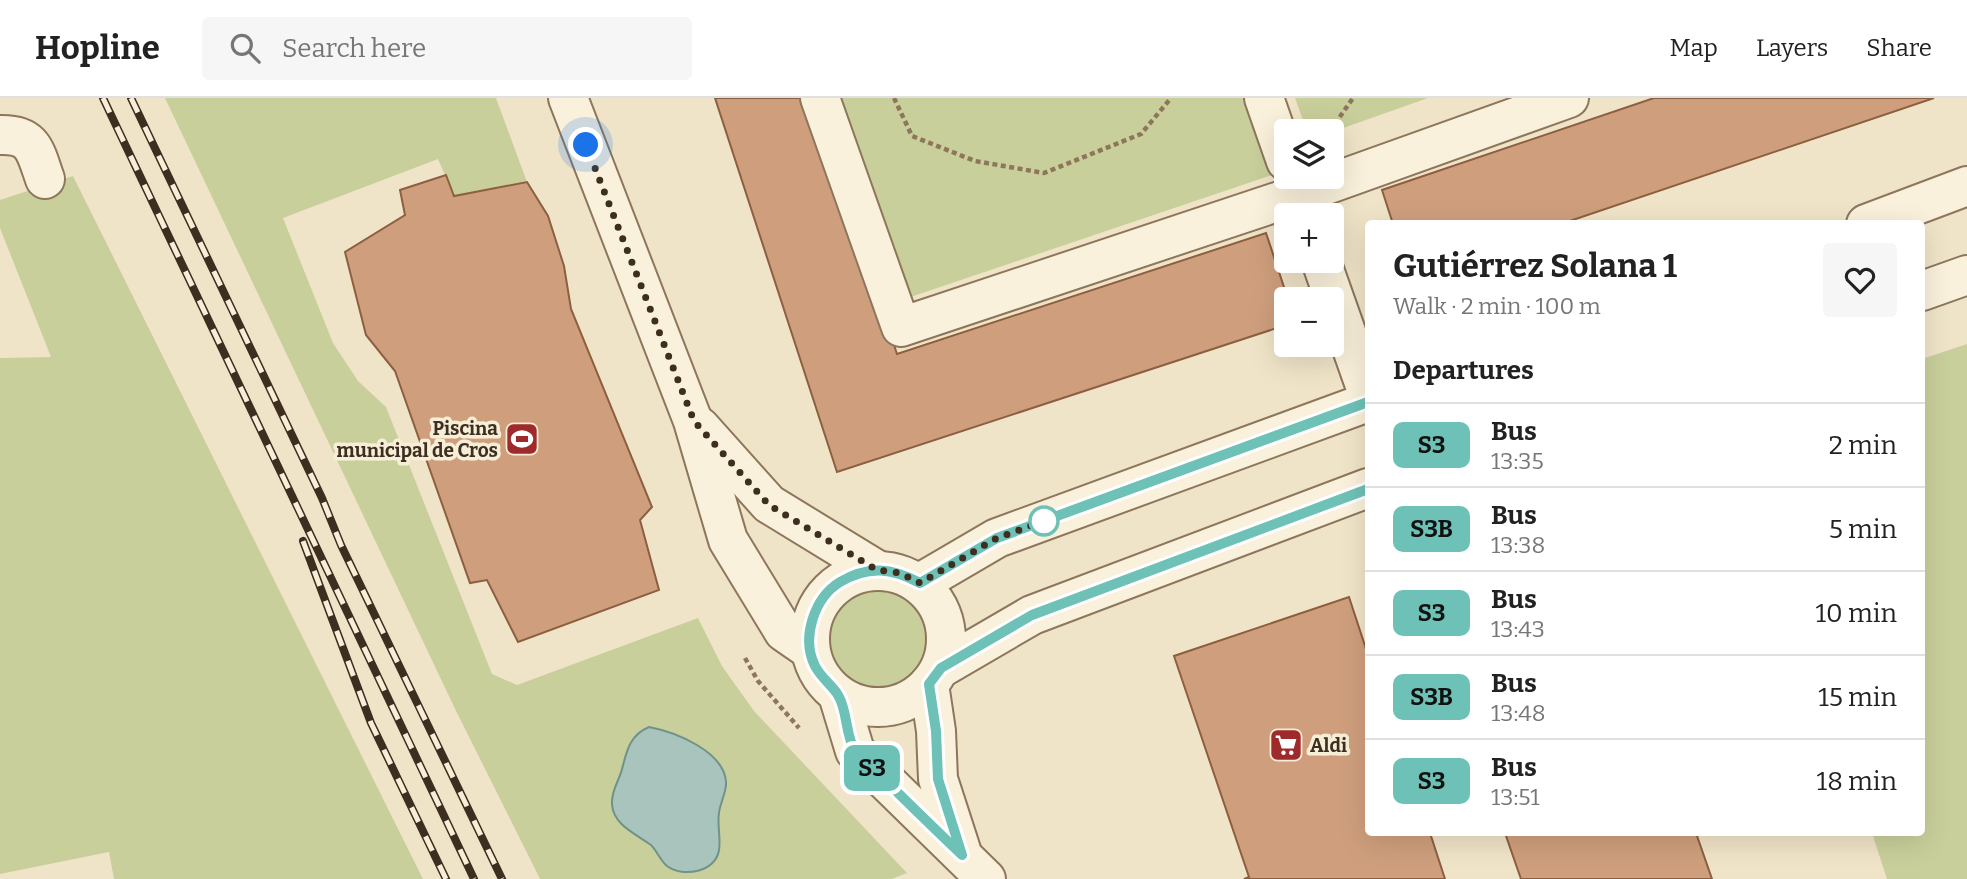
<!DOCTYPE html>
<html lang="en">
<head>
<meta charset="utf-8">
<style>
	body { margin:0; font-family:Bitter,serif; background:#f6f6f6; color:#222; height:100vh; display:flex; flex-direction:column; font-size:26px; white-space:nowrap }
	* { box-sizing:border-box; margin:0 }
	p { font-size:23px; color:#767676 }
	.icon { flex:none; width:38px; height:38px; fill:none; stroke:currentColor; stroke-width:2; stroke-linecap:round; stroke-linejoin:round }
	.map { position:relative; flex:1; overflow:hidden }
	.details { position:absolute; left:1365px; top:122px; width:560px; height:616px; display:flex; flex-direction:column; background:#fff; border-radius:7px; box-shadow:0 7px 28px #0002 }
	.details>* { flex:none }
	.badge { padding:0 14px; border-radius:10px; font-size:24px; line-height:46px }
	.tools { position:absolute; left:1274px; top:21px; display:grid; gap:14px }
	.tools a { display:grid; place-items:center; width:70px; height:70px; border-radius:7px; background:#fff; box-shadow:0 7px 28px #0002; font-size:35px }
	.you { position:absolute; width:35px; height:35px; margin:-18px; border:5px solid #fff; border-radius:50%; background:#1a73e8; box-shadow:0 0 0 10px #1a73e833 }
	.map>.badge { position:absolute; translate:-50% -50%; box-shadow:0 0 0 4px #fff }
	h2 { padding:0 28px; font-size:26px; line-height:63px }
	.round { display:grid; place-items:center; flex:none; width:74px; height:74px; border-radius:7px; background:#f6f6f6 }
	.summary { display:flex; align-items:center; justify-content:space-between; height:119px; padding:0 28px }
	h1 { font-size:33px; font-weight:700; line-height:52px }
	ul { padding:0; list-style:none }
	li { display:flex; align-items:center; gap:21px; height:84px; padding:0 28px; border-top:2px solid #e0e0e0 }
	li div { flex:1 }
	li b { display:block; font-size:26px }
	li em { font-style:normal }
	li .badge { min-width:77px; font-weight:700; text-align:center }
	header { display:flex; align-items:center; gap:42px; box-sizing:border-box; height:98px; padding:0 35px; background:#fff; border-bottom:2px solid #e0e0e0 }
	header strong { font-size:33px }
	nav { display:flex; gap:38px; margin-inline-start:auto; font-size:24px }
	.search { width:490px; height:63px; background:#f6f6f6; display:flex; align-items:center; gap:18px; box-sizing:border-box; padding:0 24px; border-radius:7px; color:#767676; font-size:26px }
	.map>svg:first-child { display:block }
	.green { fill:#c9cf9b }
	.water { fill:#a9c4bc; stroke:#6f938a; stroke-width:2 }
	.building { fill:#cf9f7d; stroke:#8d5f41; stroke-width:2 }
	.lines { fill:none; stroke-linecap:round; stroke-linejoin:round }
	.street-casing { stroke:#8d765c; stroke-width:42 }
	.path { stroke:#8d765c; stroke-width:4.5; stroke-dasharray:5 3.5; stroke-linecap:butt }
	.street { stroke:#faf1dc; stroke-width:38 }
	.rail-casing { stroke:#3d2e20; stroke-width:8 }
	.rail { stroke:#f7eed8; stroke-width:5; stroke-dasharray:16; stroke-linecap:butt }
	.line-casing { stroke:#fff; stroke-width:16 }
	.line { stroke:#6ec1b6; stroke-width:10 }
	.walk { stroke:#3d2e20; stroke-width:7; stroke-dasharray:0 12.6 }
	.stop-dot { fill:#fff; stroke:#6ec1b6; stroke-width:3.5 }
	.labels { text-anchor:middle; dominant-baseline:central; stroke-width:7; stroke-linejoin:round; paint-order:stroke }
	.poi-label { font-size:19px; font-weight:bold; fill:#3d2e20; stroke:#f7eed8; text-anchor:end }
</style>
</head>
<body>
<header>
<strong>Hopline</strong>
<div class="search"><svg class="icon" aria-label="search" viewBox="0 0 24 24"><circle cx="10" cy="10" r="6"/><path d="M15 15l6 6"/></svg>Search here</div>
<nav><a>Map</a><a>Layers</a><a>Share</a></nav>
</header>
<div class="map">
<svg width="1967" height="781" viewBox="0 0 1967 781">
	<rect width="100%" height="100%" fill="#f0e4c8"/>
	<!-- green -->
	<g class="green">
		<path d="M165 0H496L527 84 454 98 438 61 283 120 333 245 358 283 386 309 492 576 517 587 698 520 722 568 754 613 907 775 892 781H540L457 615Z"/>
		<path d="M812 0H1249L1275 76 881 209Z"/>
		<path d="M1295 0H1428L1332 34 1307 33Z"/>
		<path d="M73 78 423 781H114L109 754 0 776V260L51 259 0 130V102Z"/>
		<path d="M1967 246V781H1887L1872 735H1922V261Z"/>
		<circle cx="877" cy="542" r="51"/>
	</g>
	<!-- water -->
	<path class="water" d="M649 629C675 634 724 653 726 684 727 693 720 705 719 715 717 727 721 740 719 752 716 774 683 780 667 768 660 762 657 753 651 747 636 736 613 727 612 706 611 693 619 683 622 671 627 652 630 637 649 629Z"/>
	<!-- building -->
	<g class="building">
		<path d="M715 0H813L897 256 1266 135 1288 201 1286 227 837 374Z"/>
		<path d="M1654 0H1934L1561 126H1393L1382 92Z"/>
		<path d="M446 77 454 98 527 84 548 118 564 168 571 211 652 409 640 422 659 492 518 544 487 482 470 485 395 273 366 237 345 154 405 117 400 92Z"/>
		<path d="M1349 499 1368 557V735H1430L1445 781H1244L1249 779 1174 558Z"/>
		<path d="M1505 735H1696L1712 781H1521Z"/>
	</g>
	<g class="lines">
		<defs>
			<g id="street">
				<path d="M568 0 693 323 728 442 784 534 810 552"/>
				<path d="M820 0 901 229 1298 97 1569 0"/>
				<path d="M1264 0 1286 63"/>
				<path d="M0 37C34 36 35 53 45 81"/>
				<path d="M1866 126 1967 88"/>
				<path d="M1321 163 1368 296"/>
				<path d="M1922 193 1967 177"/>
				<path d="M700 329 769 406 877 472"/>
				<circle cx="878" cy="541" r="68"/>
				<path d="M920 485 997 440 1368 304"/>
				<path d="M941 570 1032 517 1368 390"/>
				<path d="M929 586 936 633 938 681 961 752"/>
				<path d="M838 597 855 653 986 781"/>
			</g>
		</defs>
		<!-- street casing -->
		<use href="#street" class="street-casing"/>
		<!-- path -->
		<g class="path">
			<path d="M894 0 912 38 975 63 1044 75 1141 36 1171 0"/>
			<path d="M1330 33 1353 0"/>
			<path d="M745 560 758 583 799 630"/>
		</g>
		<!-- street -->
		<use href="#street" class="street"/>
		<defs>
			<g id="rail">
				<path d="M103 0 474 781"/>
				<path d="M131 0 322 400 341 447 502 781"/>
				<path d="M303 443 371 625 446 781"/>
			</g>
		</defs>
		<!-- rail casing -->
		<use href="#rail" class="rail-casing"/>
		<!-- rail -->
		<use href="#rail" class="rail"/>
	</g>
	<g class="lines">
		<defs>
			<path id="line" d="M1368 304 997 440 920 485C892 470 869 467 840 484 814 500 801 540 815 568 822 581 832 587 838 597 848 613 845 637 855 653 862 664 876 674 886 683 911 708 937 733 962 757L938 681 936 633 929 586 941 570 1032 517 1368 391"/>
		</defs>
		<!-- line casing -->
		<use href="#line" class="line-casing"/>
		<!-- line -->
		<use href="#line" class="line"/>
		<!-- walk -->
		<path class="walk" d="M586 47 694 323 769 407 877 472 900 475 920 485 997 440 1047 422 1044 423"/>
	</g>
	<!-- icons -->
	<defs>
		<symbol id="stadium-square" viewBox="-11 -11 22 22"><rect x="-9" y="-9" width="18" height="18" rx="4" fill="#9e2a2b" stroke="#f7eed8"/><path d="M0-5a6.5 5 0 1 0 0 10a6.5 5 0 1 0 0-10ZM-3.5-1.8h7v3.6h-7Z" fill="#fff"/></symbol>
		<symbol id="supermarket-square" viewBox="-11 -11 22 22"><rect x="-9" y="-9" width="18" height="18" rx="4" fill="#9e2a2b" stroke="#f7eed8"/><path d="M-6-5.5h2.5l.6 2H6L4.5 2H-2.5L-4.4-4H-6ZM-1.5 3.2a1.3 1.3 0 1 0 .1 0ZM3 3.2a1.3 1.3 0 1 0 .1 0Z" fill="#fff"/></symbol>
	</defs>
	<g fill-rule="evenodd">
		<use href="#stadium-square" x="503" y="322" width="38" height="38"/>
		<use href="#supermarket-square" x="1267" y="628" width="38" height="38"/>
	</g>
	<!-- markers -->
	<circle class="stop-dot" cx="1044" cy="423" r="14"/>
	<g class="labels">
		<!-- poi labels -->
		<g class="poi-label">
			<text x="498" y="330">Piscina<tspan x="498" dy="22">municipal de Cros</tspan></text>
			<text x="1310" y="647" text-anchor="start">Aldi</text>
		</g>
	</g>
</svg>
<div class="tools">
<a><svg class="icon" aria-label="layers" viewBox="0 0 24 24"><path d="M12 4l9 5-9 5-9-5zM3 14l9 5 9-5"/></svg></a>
<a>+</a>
<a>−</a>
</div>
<div class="you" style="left:586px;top:47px"></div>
<b class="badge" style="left:872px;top:670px;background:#6ec1b6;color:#111">S3</b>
<section class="details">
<div class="summary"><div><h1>Gutiérrez Solana 1</h1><p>Walk · 2 min · 100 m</p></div><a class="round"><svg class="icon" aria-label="heart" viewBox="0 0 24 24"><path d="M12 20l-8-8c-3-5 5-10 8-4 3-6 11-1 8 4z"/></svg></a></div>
<h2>Departures</h2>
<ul>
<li><span class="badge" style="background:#6ec1b6;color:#111">S3</span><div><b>Bus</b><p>13:35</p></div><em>2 min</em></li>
<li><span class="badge" style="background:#6ec1b6;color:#111">S3B</span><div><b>Bus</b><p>13:38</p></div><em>5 min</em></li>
<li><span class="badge" style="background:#6ec1b6;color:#111">S3</span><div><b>Bus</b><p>13:43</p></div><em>10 min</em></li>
<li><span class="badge" style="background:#6ec1b6;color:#111">S3B</span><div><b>Bus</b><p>13:48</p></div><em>15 min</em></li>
<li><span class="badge" style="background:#6ec1b6;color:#111">S3</span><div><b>Bus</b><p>13:51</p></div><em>18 min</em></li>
</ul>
</section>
</div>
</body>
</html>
